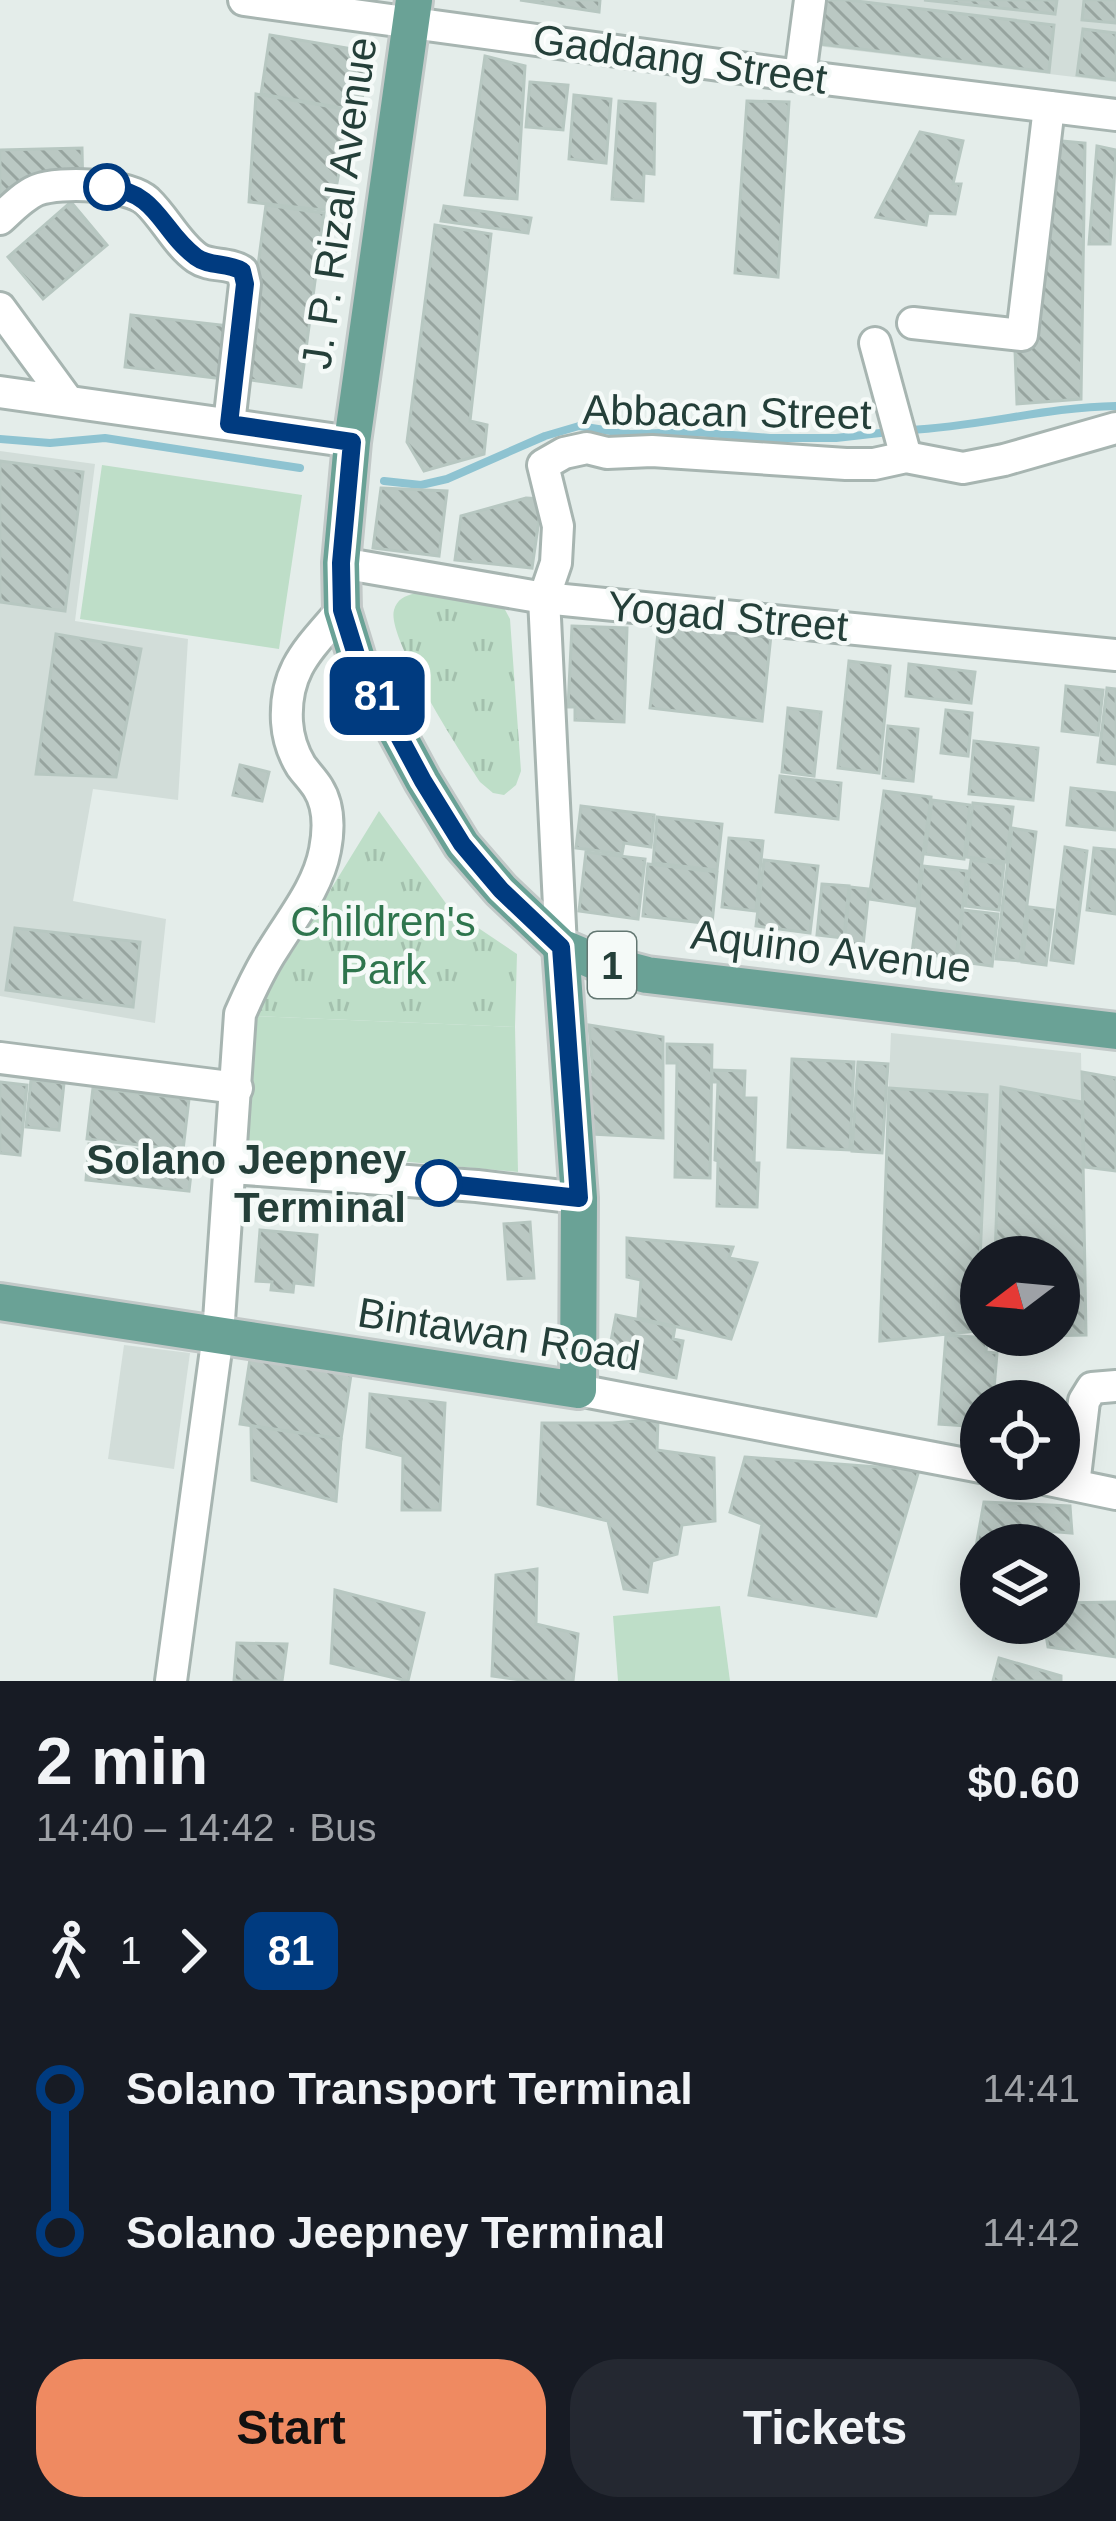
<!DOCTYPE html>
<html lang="en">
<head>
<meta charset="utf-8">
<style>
	body { margin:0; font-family:Arial,sans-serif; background:#242831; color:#f1f3f6; height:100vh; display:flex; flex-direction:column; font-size:45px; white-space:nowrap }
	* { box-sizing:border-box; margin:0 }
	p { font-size:39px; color:#9ea1a6 }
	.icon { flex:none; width:66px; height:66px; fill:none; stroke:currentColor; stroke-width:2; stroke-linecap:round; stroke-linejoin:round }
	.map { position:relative; height:1681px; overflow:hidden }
	.drawer { display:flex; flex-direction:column; background:#171b24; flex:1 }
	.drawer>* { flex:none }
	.badge { padding:0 24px; border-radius:18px; font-size:42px; line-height:78px }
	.needle { width:78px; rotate:254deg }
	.controls { position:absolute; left:960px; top:1236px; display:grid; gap:24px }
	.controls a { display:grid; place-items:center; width:120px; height:120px; border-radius:50%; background:#171b24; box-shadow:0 6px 30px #0003; font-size:60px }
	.map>.badge { position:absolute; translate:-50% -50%; box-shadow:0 0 0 6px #fff }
	.legs { display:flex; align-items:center; gap:18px; height:132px; padding:0 36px; font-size:39px }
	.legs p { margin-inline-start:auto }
	.overview { display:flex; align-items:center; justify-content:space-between; height:204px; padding:0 36px }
	h1 { font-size:66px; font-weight:800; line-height:90px }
	.action { display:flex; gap:24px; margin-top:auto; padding:24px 36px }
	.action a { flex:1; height:138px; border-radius:48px; background:#ef8a61; color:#111; font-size:48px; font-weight:800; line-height:138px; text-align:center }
	.action a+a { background:#242831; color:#f1f3f6 }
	ul { padding:0 36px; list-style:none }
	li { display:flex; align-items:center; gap:42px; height:144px; font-size:45px }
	li i { display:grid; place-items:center; width:18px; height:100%; margin:0 15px; background:currentColor }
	li i::after { content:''; width:30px; height:30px; margin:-15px; border:9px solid; border-radius:50%; background:#171b24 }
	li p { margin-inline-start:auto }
	li:first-child i { background:linear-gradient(#0000 50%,currentColor 0) }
	li:last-child i { background:linear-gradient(currentColor 50%,#0000 0) }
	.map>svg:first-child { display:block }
	.built { fill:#d2ddd9 }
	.grass { fill:#bedec8 }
	.park { fill:url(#park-tufts) }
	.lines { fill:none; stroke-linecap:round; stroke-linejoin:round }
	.stream { stroke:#8ec3d1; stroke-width:8 }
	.building { fill:url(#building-back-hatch); stroke:#b7c7c1; stroke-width:3 }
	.minor-casing { stroke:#a7b5b1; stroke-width:36 }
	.major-casing { stroke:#c2c9c8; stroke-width:42 }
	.minor { stroke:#fff; stroke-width:30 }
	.major { stroke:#6aa296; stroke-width:36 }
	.line-1-casing { stroke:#fff; stroke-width:27 }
	.line-1 { stroke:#003b80; stroke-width:18 }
	.stop-1-dot { fill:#fff; stroke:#003b80; stroke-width:6 }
	.labels { text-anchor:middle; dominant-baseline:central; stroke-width:9; stroke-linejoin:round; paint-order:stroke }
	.shield { fill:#f5faf8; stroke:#637772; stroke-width:3 }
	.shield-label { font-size:39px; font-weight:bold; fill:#243f39 }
	.street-label { font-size:42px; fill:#243f39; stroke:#f5faf8 }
	.park-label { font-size:42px; fill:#2e754d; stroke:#f5faf8 }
	.stop-label { font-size:42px; font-weight:bold; fill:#243f39; stroke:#f5faf8; text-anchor:end }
</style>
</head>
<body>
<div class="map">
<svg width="1116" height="1681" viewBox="0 0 1116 1681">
	<defs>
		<pattern id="park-tufts" width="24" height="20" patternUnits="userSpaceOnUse" patternTransform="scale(3)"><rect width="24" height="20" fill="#bedec8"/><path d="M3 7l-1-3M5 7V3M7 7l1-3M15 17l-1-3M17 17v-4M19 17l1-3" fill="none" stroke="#a3c0ad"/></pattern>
		<pattern id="building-back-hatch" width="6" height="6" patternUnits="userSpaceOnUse" patternTransform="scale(3)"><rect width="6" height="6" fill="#bac8c3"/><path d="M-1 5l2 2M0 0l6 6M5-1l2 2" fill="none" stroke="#97a49f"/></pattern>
	</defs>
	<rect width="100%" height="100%" fill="#e4edea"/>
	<!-- built -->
	<g class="built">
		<path d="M815 0H1116V82L809 45Z"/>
		<path d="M0 451 95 464 75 621 188 639 178 800 93 789 73 901 166 919 155 1023 0 996Z"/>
		<path d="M891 1033 1081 1053 1086 1335 990 1338 991 1335H1059V1257H981V1332L878 1342Z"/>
		<path d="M124 1345 190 1353 174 1469 108 1459Z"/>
	</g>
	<!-- grass -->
	<g class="grass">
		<path d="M102 465 302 495 279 649 80 619Z"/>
		<path d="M253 1016 515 1027 518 1172 247 1147Z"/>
		<path d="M720 1606 730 1681H618L613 1616Z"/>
	</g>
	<!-- park -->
	<g class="park">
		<path d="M415 593 491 599 503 606 510 619 521 771 516 785 504 795 493 793 480 782C462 755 386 637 394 610 397 599 405 596 415 593Z"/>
		<path d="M379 811 450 909 517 954 515 1027 253 1016Z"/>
	</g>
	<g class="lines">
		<!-- stream -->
		<g class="stream">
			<path d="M909 430C979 427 1046 407 1116 406"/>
			<path d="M0 439 50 443 105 438 300 468"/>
			<path d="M384 481 421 485 447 479 545 436 579 426 630 434 695 432 770 438H836L889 432"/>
		</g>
	</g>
	<!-- building -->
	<g class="building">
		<path d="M520 0H600L599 12Z"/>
		<path d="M816 0H848L1054 25 1049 72 811 43Z"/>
		<path d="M924 0H1057L1055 14Z"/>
		<path d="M1084 0H1116V23L1082 20Z"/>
		<path d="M1083 29 1116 33V80L1077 75Z"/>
		<path d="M270 35 370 52 360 111 261 94Z"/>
		<path d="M485 56 525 66 517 199 465 195Z"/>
		<path d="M530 82 568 85 563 130 526 127Z"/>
		<path d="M256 94 350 110 332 211 249 202Z"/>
		<path d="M574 95 611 99 606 163 569 159Z"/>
		<path d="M619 101 655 104 654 174 644 173 643 201 612 199Z"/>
		<path d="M747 101 789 102 778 277 735 273Z"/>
		<path d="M920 132 963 141 953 184H961L955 214 928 213 926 225 876 217Z"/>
		<path d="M1051 140 1085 143 1081 399 1017 404 1015 351H1022L1024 340Z"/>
		<path d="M1097 146 1116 150 1110 244H1089Z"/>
		<path d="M82 148 83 196 0 198V150Z"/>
		<path d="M71 202 107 245 43 299 8 257Z"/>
		<path d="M266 205 324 213 301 387 243 379Z"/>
		<path d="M444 206 531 218 528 233 441 221Z"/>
		<path d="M435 225 491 234 470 421 487 425 484 454 424 471 407 442Z"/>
		<path d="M131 315 230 326 224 379 125 367Z"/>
		<path d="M0 461 83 472 65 611 0 602Z"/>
		<path d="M381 488 447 491 439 556 373 548Z"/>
		<path d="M526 498 542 499 532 568 455 560 461 516Z"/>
		<path d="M659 623 771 635 762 721 650 708Z"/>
		<path d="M572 626 627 628 624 722 575 720V707H568Z"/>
		<path d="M56 634 141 649 116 777 36 774Z"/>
		<path d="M849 661 890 666 879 773 838 768Z"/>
		<path d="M909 664 975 672 971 703 906 696Z"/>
		<path d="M1066 686 1103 690 1098 735 1062 731Z"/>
		<path d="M1107 688 1116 689V764L1098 762Z"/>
		<path d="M788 708 821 712 814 776 782 772Z"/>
		<path d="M946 710 972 713 968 756 941 753Z"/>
		<path d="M888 726 918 729 913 781 883 778Z"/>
		<path d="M974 741 1038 748 1033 800 969 794Z"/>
		<path d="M240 765 269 772 262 801 233 795Z"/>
		<path d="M780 776 841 783 838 819 776 812Z"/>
		<path d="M1071 788 1116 793 1115 830 1067 825Z"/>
		<path d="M884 791 931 797 916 906 869 899Z"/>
		<path d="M932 800 970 805 964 859 925 854Z"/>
		<path d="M973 803 1013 807 1006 862 966 857Z"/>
		<path d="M581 806 654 815 651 847 624 843 622 854 576 848Z"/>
		<path d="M657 817 722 824 717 870 653 863Z"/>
		<path d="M1012 828 1036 832 1020 961 996 959Z"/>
		<path d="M729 838 763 841 756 911 722 907Z"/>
		<path d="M1065 847 1087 851 1073 963 1051 960Z"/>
		<path d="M1094 848 1116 850V914L1087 910Z"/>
		<path d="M586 852 645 859 638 919 579 911Z"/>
		<path d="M764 860 818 866 810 933 756 926Z"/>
		<path d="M971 860 1004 864 999 910 965 906Z"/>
		<path d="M648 864 717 872 712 924 643 916Z"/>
		<path d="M923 866 967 871 956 958 912 953Z"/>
		<path d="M822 884 849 886 844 938 817 935Z"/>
		<path d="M850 887 869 889 863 946 844 944Z"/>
		<path d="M1029 907 1053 910 1046 965 1022 962Z"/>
		<path d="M963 910 998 914 992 966 956 961Z"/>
		<path d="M15 928 140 942 133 1007 6 990Z"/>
		<path d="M589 1025 663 1037V1138L592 1134 587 1075 593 1074Z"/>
		<path d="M667 1044 712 1045 710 1178 675 1177 677 1063H667Z"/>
		<path d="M792 1059 854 1062 850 1150 788 1147Z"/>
		<path d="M858 1062 888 1064 882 1153 852 1151Z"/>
		<path d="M712 1070 745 1071 744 1098H756L754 1163H759L757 1207 717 1206 718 1161 715 1160 718 1082H712Z"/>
		<path d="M1082 1072 1116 1078V1171L1084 1167Z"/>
		<path d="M31 1080 64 1083 59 1130 26 1127Z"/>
		<path d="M0 1082 27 1085 20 1155 0 1153Z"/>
		<path d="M1001 1087 1082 1102 1086 1335 991 1337V1335H1059V1257H995Z"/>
		<path d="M93 1088 189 1099 183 1150 87 1139Z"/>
		<path d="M889 1088 987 1095 977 1331 880 1341Z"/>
		<path d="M89 1144 193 1156 189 1191 86 1180Z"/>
		<path d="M530 1222 534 1278 508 1279 504 1224Z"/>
		<path d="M260 1230 317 1235 313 1285 294 1283 293 1292 271 1290 272 1282 256 1281Z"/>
		<path d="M627 1238 733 1247 729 1258 757 1263 731 1339 638 1318 641 1280 627 1277Z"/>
		<path d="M616 1315 675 1327 673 1339 683 1341 676 1378 626 1368 630 1350 610 1346Z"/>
		<path d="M946 1335 987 1338 986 1352 997 1353 993 1401H981V1427L939 1424Z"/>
		<path d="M250 1359 351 1375 341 1439 240 1424Z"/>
		<path d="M370 1394 445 1403 440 1510H402L403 1456 367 1447Z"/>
		<path d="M658 1419 657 1450 714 1458 715 1521 682 1525 677 1554 652 1561 647 1592 624 1589 608 1521 538 1504 542 1423H613Z"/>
		<path d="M251 1426 341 1439 336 1501 252 1480Z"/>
		<path d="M745 1457 919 1470 876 1616 749 1595 762 1524 730 1512Z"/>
		<path d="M984 1502 1070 1506 1072 1533 1033 1530 1029 1545H981V1599L967 1596Z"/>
		<path d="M537 1569 536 1624 578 1634 573 1681H528L492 1676 496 1575Z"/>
		<path d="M335 1590 424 1613 408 1681 331 1663Z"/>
		<path d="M1116 1602V1657L1048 1647 1044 1623H1059V1603Z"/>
		<path d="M237 1643 287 1644 282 1681H234Z"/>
		<path d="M999 1658 1061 1676V1681H993Z"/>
	</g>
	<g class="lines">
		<defs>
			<g id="minor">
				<path d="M244 0 800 76 1116 115"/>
				<path d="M800 76 810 0"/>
				<path d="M0 219C11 209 23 196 37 190 61 181 128 184 147 201 165 218 177 244 197 258 210 267 228 262 242 271L245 284 229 424"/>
				<path d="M0 308 68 401"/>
				<path d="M913 323 1022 335 1049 107"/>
				<path d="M875 343 906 457"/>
				<path d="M0 392 352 442"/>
				<path d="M341 563 544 598 1116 655"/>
				<path d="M561 947 544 598 556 563 558 526 543 465 564 453 587 448 607 453 652 451 846 464H874L906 457 963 468 1004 460 1116 428"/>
				<path d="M0 1058 237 1088"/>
				<path d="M231 1168 477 1186 579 1198"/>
				<path d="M578 1390 981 1467"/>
				<path d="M1044 1479 1116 1494"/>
				<path d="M1074 1485 1084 1401 1092 1388 1116 1386"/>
				<path d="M171 1681 218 1335 240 1014C250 991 260 969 274 948 293 917 318 887 325 850 329 829 330 807 318 788 313 780 306 773 301 766 293 753 288 737 287 722 284 669 310 648 342 610"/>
			</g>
			<g id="major">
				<path d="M414 0 352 442 341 563 342 610 357 659 423 781 462 845 501 890 561 947 594 961 647 975 1116 1031"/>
				<path d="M0 1302 578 1390 579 1198 561 947"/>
			</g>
		</defs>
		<!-- minor casing -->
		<use href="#minor" class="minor-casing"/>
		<!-- major casing -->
		<use href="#major" class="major-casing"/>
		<!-- minor -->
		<use href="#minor" class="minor"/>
		<!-- major -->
		<use href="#major" class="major"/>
	</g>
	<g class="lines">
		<defs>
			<path id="line-1" d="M107 187C159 193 160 230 196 257 209 267 227 262 242 271L245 284 229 424 352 442 341 563 342 610 357 658 423 781 462 844 501 890 561 947 579 1198 439 1183"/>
		</defs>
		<!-- line-1 casing -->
		<use href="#line-1" class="line-1-casing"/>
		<!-- line-1 -->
		<use href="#line-1" class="line-1"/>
	</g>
	<!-- markers -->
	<g class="stop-1-dot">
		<circle cx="107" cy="187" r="21"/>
		<circle cx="439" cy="1183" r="21"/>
	</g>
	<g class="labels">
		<!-- shield labels -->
		<rect class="shield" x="588" y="932" width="48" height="66" rx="9"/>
		<g class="shield-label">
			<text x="612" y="965">1</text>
		</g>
		<!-- street labels -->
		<g class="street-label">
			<text transform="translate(680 59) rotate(8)">Gaddang Street</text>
			<text transform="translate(339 203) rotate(-82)">J. P. Rizal Avenue</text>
			<text transform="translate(727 412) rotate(1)">Abbacan Street</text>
			<text transform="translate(728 616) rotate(5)">Yogad Street</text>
			<text transform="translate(831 951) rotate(7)">Aquino Avenue</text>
			<text transform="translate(499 1334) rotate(9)">Bintawan Road</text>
		</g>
		<!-- park labels -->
		<g class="park-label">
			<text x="383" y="921">Children's<tspan x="383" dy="48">Park</tspan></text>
		</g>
		<!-- stop labels -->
		<g class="stop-label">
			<text x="406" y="1159">Solano Jeepney<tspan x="406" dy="48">Terminal</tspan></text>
		</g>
	</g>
</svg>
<div class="controls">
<a><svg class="needle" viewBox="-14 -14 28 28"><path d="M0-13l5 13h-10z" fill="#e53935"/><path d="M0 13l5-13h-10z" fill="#9ea1a6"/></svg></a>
<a><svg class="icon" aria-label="locate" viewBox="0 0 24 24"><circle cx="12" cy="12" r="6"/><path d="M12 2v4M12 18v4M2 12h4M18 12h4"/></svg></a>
<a><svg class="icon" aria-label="layers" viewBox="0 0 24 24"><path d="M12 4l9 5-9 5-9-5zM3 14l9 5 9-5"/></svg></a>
</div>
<b class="badge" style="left:377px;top:696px;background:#003b80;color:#fff">81</b>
</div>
<section class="drawer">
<div class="overview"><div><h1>2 min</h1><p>14:40 – 14:42 · Bus</p></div><b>$0.60</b></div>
<div class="legs"><svg class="icon" aria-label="walk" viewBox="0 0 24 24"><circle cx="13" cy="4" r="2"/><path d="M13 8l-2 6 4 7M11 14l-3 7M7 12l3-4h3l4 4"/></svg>1<svg class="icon" aria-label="forward" viewBox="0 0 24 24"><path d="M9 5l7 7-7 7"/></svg><b class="badge" style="background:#003b80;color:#fff">81</b></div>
<ul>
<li><i style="color:#003b80"></i><b>Solano Transport Terminal</b><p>14:41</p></li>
<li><i style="color:#003b80"></i><b>Solano Jeepney Terminal</b><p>14:42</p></li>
</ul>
<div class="action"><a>Start</a><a>Tickets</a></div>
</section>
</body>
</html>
